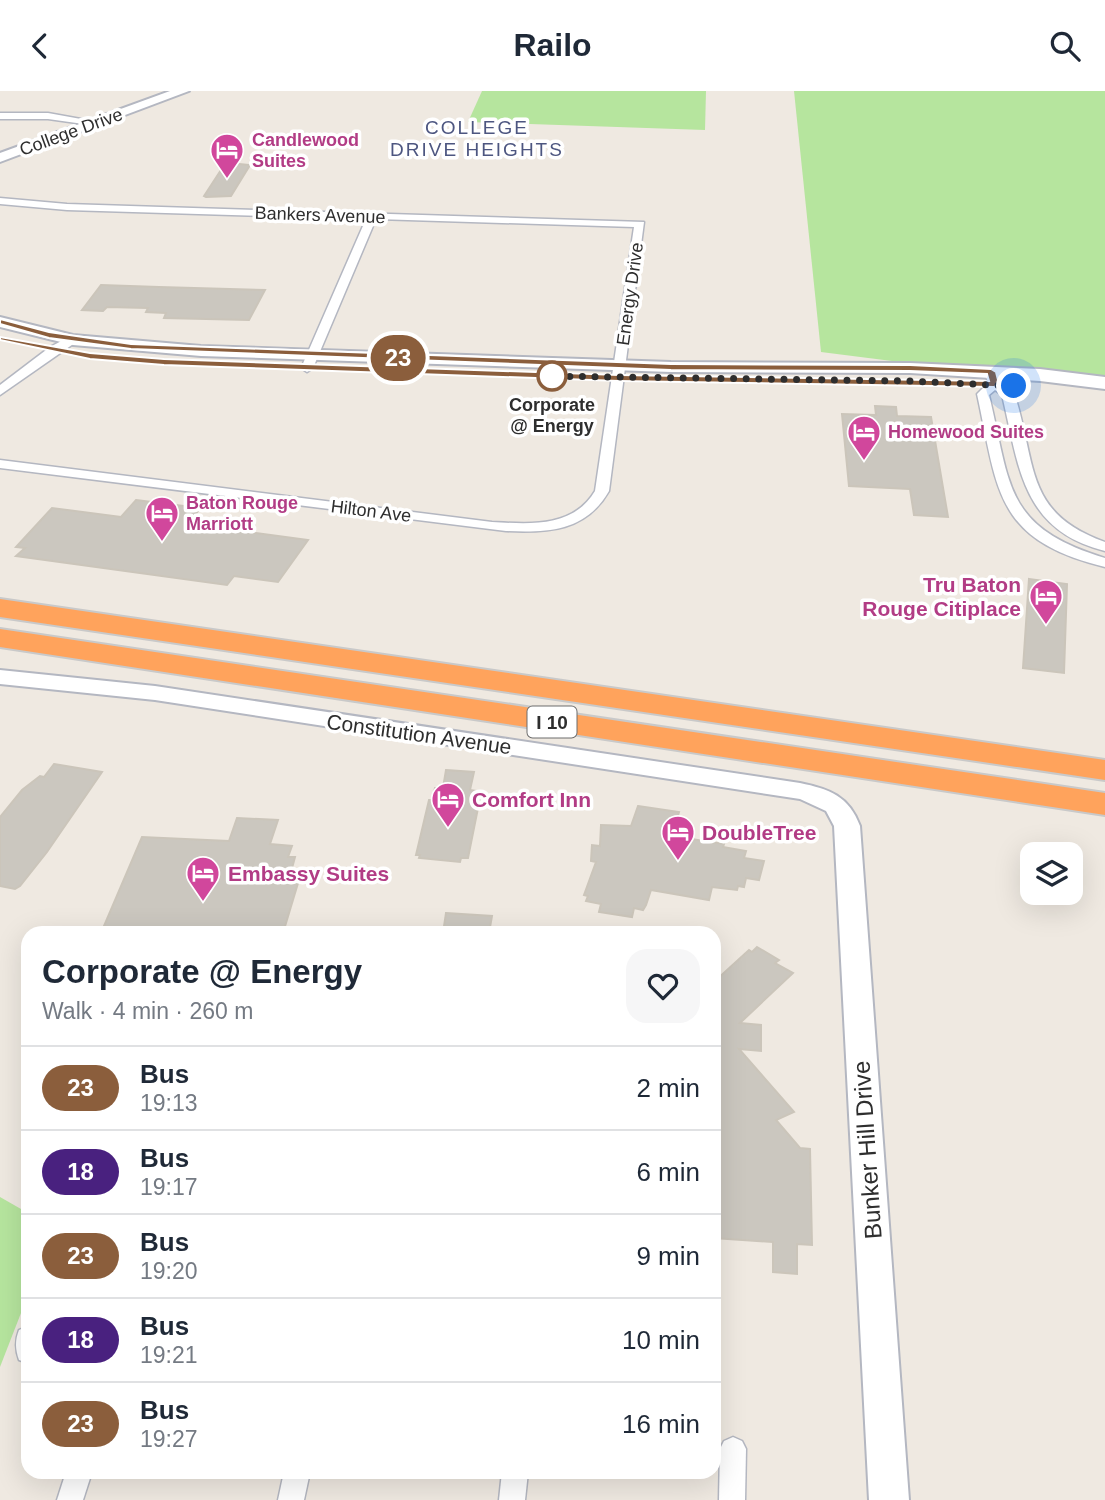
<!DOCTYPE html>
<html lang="en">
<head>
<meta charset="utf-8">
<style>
	body { margin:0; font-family:Arial,sans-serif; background:#f6f6f7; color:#1f2937; height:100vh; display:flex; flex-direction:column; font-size:26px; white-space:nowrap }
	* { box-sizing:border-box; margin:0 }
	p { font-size:23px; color:#747a83 }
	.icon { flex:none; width:38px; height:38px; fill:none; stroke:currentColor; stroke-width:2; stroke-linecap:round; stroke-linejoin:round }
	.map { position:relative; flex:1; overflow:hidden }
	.side { position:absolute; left:21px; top:835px; width:700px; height:553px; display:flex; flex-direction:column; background:#fff; border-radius:21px; box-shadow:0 7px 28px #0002 }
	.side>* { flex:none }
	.badge { padding:0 14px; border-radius:23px; font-size:24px; line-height:46px }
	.controls { position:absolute; left:1020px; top:751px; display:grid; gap:14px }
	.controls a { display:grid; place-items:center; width:63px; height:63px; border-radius:14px; background:#fff; box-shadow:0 7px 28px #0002; font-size:35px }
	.you { position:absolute; width:35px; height:35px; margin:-18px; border:5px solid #fff; border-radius:50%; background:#1a73e8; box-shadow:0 0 0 10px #1a73e833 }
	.map>.badge { position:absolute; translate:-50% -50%; box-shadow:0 0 0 4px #fff }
	.round { display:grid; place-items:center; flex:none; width:74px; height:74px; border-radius:21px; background:#f6f6f7 }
	.head { display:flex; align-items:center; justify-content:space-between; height:119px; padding:0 21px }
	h1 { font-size:33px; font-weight:800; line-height:52px }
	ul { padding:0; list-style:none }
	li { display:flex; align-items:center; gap:21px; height:84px; padding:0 21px; border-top:2px solid #e0e1e3 }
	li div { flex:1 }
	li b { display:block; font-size:26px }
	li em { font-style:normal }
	li .badge { min-width:77px; font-weight:700; text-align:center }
	header { display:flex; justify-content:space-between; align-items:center; height:91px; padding:0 21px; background:#fff; font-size:32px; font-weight:800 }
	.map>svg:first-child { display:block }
	.green { fill:#b6e59e }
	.building { fill:#cbc7bf; stroke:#cbc5ba; stroke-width:2 }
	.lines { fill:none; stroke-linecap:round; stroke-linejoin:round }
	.street-casing { stroke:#b4b7c1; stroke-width:3 }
	.secondary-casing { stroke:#b4b7c1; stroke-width:4 }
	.highway-casing { stroke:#c9c9c9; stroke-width:4 }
	.street { fill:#fff; fill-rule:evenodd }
	.secondary { fill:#fff; fill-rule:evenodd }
	.highway { fill:#ffa35c; fill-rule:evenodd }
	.line { fill:#8b5e3c; stroke:#fff; stroke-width:2 }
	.walk { stroke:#2e2e2e; stroke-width:7; stroke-dasharray:0 12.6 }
	.stop-dot { fill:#fff; stroke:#8b5e3c; stroke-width:3.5 }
	.labels { text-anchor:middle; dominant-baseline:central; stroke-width:7; stroke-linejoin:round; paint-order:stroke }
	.far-street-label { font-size:18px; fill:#2e2e2e; stroke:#fff }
	.far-hotel-label { font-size:18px; font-weight:bold; fill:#b23c85; stroke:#fff; text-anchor:start }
	.far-stop-label { font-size:18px; font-weight:bold; fill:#2e2e2e; stroke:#fff }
	.far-neighbourhood-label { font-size:19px; letter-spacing:2px; fill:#4d5680; stroke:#fff }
	.shield { fill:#fff; stroke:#6d6d6d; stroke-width:2 }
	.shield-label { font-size:19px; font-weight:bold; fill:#2e2e2e }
	.hotel-label { font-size:21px; font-weight:bold; fill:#b23c85; stroke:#fff; text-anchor:start }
	.street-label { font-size:21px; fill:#2e2e2e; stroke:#fff }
	.near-street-label { font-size:24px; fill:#2e2e2e; stroke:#fff }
</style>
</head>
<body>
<header><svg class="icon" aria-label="back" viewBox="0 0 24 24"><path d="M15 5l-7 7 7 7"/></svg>Railo<svg class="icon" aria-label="search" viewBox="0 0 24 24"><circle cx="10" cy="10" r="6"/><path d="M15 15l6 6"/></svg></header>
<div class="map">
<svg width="1105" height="1409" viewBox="0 0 1105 1409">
	<rect width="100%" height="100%" fill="#efe9e1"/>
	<!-- green -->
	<g class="green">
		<path d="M482 0H706L705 39 468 31Z"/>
		<path d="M794 0H1105V297L821 261Z"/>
		<path d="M0 1106 28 1122V1204L0 1276Z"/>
	</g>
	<!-- building -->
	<g class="building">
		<path d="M229 72 250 74 231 105 206 106 204 105 225 73Z"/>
		<path d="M101 194 159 196 265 199 249 229 164 227 166 222 146 221 148 217 107 216 103 220 82 219Z"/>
		<path d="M875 315 896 316 897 325 931 326 948 426 914 424 910 398 849 395 842 323 876 324Z"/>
		<path d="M136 409 200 417 189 433 308 449 278 491 234 485 227 494 16 465 25 457 16 456 52 417 121 426Z"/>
		<path d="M1029 488 1067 493 1064 582 1023 577Z"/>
		<path d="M54 673 102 681 47 761 20 795 15 798 0 795V726L22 699 40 685 44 686Z"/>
		<path d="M446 679 474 681 470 699 477 700 475 712H479L468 767H461L460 771 419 767 420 764H416L429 709H432L435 697H443Z"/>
		<path d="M638 715 679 721 672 745 724 753 723 756 746 760 744 767 764 770 759 789 746 787 744 796 738 795 737 799 712 796 709 809 651 799 646 814 643 819 634 817 632 826 599 821 601 813 586 810 588 805 584 804 596 771 591 770 592 754 600 755 601 734 631 735Z"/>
		<path d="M237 727 278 729 270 753 292 755 288 766H295L291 781 301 782 283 842H101L142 746 229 750Z"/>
		<path d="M446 822 492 825 489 842H443Z"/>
		<path d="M757 856 779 869 775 872 793 882 740 932 761 934V960L739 958 794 1021 776 1029 800 1057 810 1058 812 1154 797 1153V1183L773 1181V1151L714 1147V891L749 859 752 861Z"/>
	</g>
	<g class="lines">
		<defs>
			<g id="street">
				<path d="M0 22H48L103 32 98 35 48 28H0Z"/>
				<path d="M0 107 67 113 644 131 609 400C586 440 549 442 506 440L0 377V369L492 431C530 433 573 437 595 400L634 136 376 128 313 277 307 281 301 277 366 128 67 119 0 113Z"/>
				<path d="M69 246 79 249 0 304V294L50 256Z"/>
				<path d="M991 277 997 281C1001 298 1011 293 1015 305 1037 374 1024 422 1105 451V460C1021 439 1019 375 1002 304L995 299 989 304C1011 394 1003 436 1105 467V476C994 449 998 399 977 303L988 292 985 281Z"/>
				<path d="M28 1235V1272L19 1269C15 1258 15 1249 19 1239Z"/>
				<path d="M733 1346 742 1350 746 1358 745 1409H719L720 1358 724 1350Z"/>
				<path d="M66 1381H92L83 1409H57Z"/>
				<path d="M284 1381H310L304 1409H278Z"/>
				<path d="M502 1381H528L525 1409H499Z"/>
			</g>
			<g id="secondary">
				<path d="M170 0H189L0 71V62Z"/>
				<path d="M0 226 73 244 201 255 671 271 910 272 1040 278 1105 286V298L1040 290 910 282 671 281 201 265 73 254 0 236Z"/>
				<path d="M0 579 155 595 800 692C829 698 849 705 860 735L909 1409H869L834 735 826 720 800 708 155 609 0 593Z"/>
			</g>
			<g id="highway">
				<path d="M0 508 1105 669V689L0 526Z"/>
				<path d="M0 538 1105 702V724L0 556Z"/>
			</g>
		</defs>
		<!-- street casing -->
		<use href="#street" class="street-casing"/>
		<!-- secondary casing -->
		<use href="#secondary" class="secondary-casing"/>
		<!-- highway casing -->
		<use href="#highway" class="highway-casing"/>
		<!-- street -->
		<use href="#street" class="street"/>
		<!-- secondary -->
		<use href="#secondary" class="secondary"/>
		<!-- highway -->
		<use href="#highway" class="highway"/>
	</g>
	<!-- line -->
	<path class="line" d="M0 228 49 241 131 253 671 273 910 274 991 278 996 281 999 293 994 296 619 290 164 274 90 268 0 249V246L90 262 164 268 619 284 989 290 987 283 910 280 671 279 131 258 49 247 0 233Z"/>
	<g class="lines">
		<!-- walk -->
		<path class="walk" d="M552 285H542L908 290 1014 295"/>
	</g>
	<!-- icons -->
	<defs>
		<symbol id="hotel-pin" viewBox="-11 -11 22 30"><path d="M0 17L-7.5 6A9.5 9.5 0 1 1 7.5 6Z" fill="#d1479c" stroke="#fff"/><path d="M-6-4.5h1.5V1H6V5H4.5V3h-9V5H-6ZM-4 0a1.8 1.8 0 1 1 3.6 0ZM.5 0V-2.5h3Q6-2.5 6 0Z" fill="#fff"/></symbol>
	</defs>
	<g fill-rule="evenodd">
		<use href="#hotel-pin" x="208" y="40" width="38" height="52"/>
		<use href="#hotel-pin" x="845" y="322" width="38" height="52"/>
		<use href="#hotel-pin" x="143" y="403" width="38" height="52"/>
		<use href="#hotel-pin" x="1027" y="486" width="38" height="52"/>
		<use href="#hotel-pin" x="429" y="689" width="38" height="52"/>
		<use href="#hotel-pin" x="659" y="722" width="38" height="52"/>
		<use href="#hotel-pin" x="184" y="763" width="38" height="52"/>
	</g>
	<!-- markers -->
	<circle class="stop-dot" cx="552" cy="285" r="14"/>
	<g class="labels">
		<!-- far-street labels -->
		<g class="far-street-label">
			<text transform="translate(71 41) rotate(-20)">College Drive</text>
			<text transform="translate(320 124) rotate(2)">Bankers Avenue</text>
			<text transform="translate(630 203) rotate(-82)">Energy Drive</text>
			<text transform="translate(371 420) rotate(7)">Hilton Ave</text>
		</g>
		<!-- far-hotel labels -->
		<g class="far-hotel-label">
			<text x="252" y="49">Candlewood<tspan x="252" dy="21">Suites</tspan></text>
			<text x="888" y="341">Homewood Suites</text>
			<text x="186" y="412">Baton Rouge<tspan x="186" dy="21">Marriott</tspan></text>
		</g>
		<!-- far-stop labels -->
		<g class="far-stop-label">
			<text x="552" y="314">Corporate<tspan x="552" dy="21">@ Energy</tspan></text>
		</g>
		<!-- far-neighbourhood labels -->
		<g class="far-neighbourhood-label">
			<text x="477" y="36">COLLEGE<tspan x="477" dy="22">DRIVE HEIGHTS</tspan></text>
		</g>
		<!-- shield labels -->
		<rect class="shield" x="527.5" y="615.5" width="49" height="31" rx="5"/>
		<g class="shield-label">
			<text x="552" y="631">I 10</text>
		</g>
		<!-- hotel labels -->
		<g class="hotel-label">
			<text x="1021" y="493" text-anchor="end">Tru Baton<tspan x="1021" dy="24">Rouge Citiplace</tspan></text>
			<text x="472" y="708">Comfort Inn</text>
			<text x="702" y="741">DoubleTree</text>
			<text x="228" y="782">Embassy Suites</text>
		</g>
		<!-- street labels -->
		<g class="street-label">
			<text transform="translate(419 643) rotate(8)">Constitution Avenue</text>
		</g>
		<!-- near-street labels -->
		<g class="near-street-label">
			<text transform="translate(867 1059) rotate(-94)">Bunker Hill Drive</text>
		</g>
	</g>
</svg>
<div class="controls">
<a><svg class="icon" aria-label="layers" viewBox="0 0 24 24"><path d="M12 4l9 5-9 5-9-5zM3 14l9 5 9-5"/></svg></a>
</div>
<div class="you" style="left:1014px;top:295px"></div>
<b class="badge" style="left:398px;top:267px;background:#8b5e3c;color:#fff">23</b>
<section class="side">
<div class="head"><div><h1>Corporate @ Energy</h1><p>Walk · 4 min · 260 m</p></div><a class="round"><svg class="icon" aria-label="heart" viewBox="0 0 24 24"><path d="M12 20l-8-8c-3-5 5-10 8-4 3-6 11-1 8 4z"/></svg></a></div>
<ul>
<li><span class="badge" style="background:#8b5e3c;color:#fff">23</span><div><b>Bus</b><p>19:13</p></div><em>2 min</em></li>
<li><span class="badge" style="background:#49217f;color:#fff">18</span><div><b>Bus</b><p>19:17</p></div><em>6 min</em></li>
<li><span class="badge" style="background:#8b5e3c;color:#fff">23</span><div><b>Bus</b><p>19:20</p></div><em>9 min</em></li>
<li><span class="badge" style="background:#49217f;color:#fff">18</span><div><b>Bus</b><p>19:21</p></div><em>10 min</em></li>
<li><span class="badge" style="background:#8b5e3c;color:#fff">23</span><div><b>Bus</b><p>19:27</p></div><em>16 min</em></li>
</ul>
</section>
</div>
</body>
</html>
